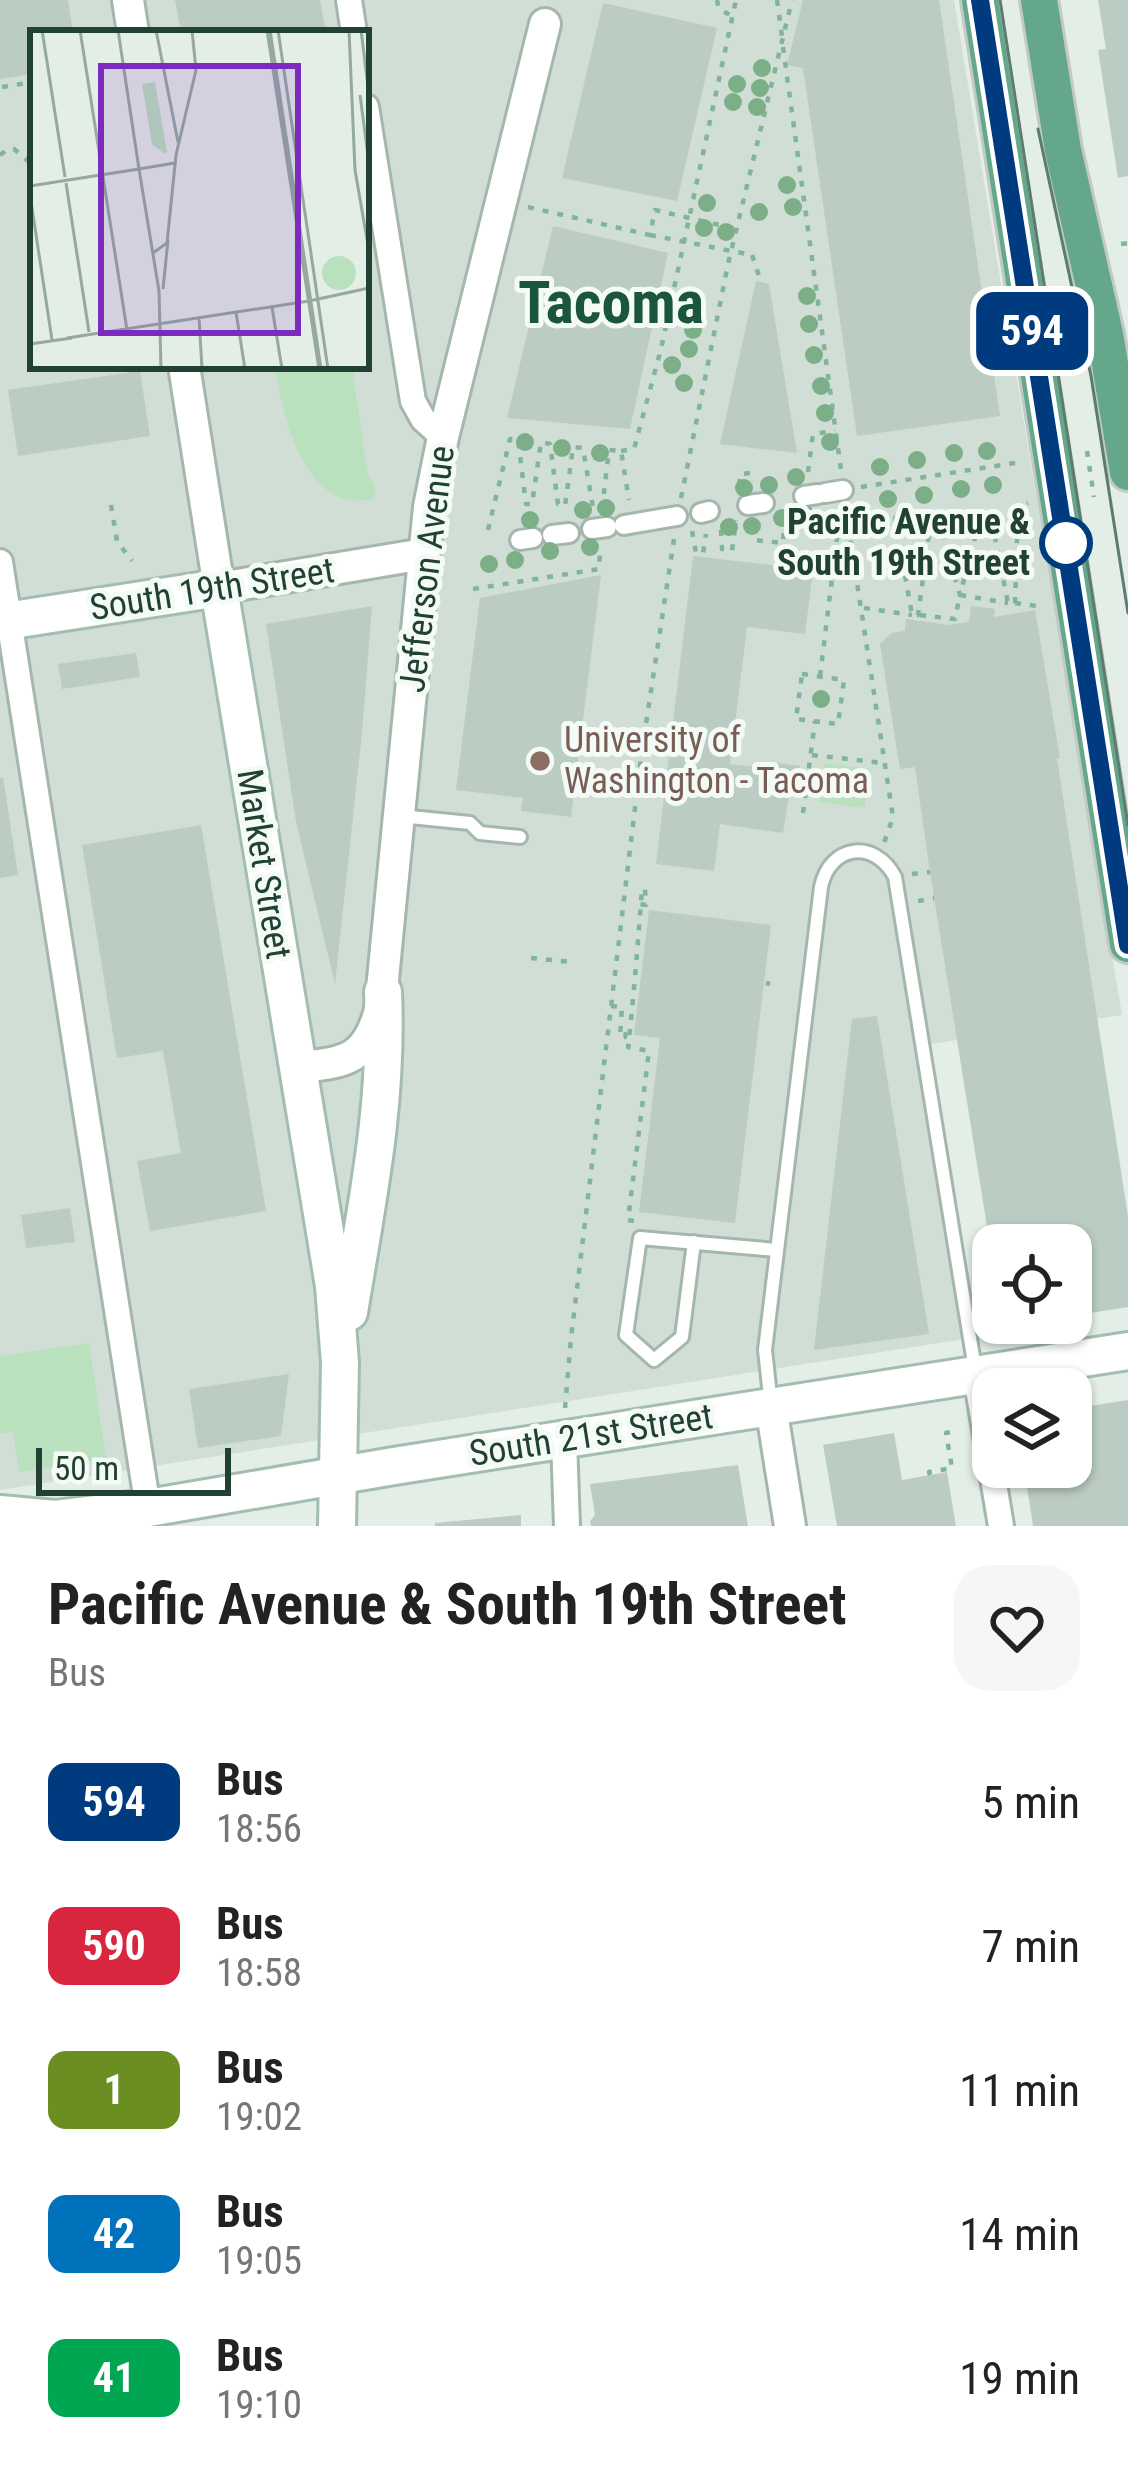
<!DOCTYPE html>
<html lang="en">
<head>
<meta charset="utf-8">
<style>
	body { margin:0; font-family:"Roboto Condensed",sans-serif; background:#f6f6f6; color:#222; height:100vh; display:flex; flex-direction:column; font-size:45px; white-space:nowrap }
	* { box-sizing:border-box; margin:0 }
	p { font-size:39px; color:#767676 }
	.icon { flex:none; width:66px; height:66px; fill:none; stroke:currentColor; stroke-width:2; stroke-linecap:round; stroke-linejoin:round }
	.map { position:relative; height:1526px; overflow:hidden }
	.details { display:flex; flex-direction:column; background:#fff; flex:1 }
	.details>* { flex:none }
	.badge { padding:0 24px; border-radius:18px; font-size:42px; line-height:78px }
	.fabs { position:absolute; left:972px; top:1224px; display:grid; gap:24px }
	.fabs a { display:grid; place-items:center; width:120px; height:120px; border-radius:24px; background:#fff; box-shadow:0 3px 9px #0004; font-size:60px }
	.scale { position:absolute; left:36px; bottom:30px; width:195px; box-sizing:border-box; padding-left:12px; border:6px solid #214133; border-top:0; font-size:33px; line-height:42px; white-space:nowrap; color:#214133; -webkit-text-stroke:9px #f4faf6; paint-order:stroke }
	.map>.badge { position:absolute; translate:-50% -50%; box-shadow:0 0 0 6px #fff }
	.round { display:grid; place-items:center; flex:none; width:126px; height:126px; border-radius:36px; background:#f6f6f6 }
	.overview { display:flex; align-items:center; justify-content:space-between; height:204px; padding:0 48px }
	h1 { font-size:57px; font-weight:700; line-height:90px }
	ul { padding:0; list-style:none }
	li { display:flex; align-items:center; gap:36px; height:144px; padding:0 48px }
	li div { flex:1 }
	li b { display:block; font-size:45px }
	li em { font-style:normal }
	li .badge { min-width:132px; font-weight:700; text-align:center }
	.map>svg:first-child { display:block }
	.built { fill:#d1ded6; fill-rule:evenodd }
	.green { fill:#bae1be }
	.building { fill:#bbccc2 }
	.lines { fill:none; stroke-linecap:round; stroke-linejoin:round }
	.service-casing { stroke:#a5b7ad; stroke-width:18 }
	.pedestrian-casing { stroke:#a5b7ad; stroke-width:24 }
	.minor-casing { stroke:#a5b7ad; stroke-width:30 }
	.tertiary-casing { stroke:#a5b7ad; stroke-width:36 }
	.secondary-casing { stroke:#a3beb0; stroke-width:42 }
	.primary-casing { stroke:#c1cac6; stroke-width:42 }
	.path { stroke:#81b49b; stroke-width:4.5; stroke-dasharray:6 9; stroke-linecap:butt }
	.service { stroke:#fff; stroke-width:12 }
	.pedestrian { stroke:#fff; stroke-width:18 }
	.minor { stroke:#fff; stroke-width:24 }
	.tertiary { stroke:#fff; stroke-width:30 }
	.secondary { stroke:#fff; stroke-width:36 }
	.primary { stroke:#64a78a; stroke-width:36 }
	.tram { stroke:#5c7d6e; stroke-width:3 }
	.path-bridge { stroke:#81b49b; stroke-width:4.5; stroke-dasharray:6 9; stroke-linecap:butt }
	.tree { fill:#7caf87 }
	.line-casing { stroke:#fff; stroke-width:27 }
	.line { stroke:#003b80; stroke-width:18 }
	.stop-dot { fill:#fff; stroke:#003b80; stroke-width:6 }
	.education-dot { fill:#8d6e63; stroke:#f4faf6; stroke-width:4.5 }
	.labels { text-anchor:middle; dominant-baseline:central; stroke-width:10; stroke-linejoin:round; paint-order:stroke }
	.stop-label { font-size:36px; font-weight:bold; fill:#214133; stroke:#f4faf6; text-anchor:end }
	.street-label { font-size:36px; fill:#214133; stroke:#f4faf6 }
	.education-label { font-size:36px; fill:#785e54; stroke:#f4faf6; text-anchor:start }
	.town-label { font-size:60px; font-weight:bold; fill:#1b553c; stroke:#f4faf6 }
	.inset-road { fill:none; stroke:#95a99f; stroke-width:3 }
	.view { fill:#7b2cbf; fill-opacity:0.15; stroke:#7b2cbf; stroke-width:6 }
	.inset-edge { fill:none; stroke:#214133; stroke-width:6 }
</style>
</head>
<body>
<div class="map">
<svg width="1128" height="1526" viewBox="0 0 1128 1526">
	<rect width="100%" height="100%" fill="#e3eee7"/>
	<!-- built -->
	<path class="built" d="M0 0H954L1122 1015 924 1045 971 1338 0 1490ZM33 33H366V366H33Z"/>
	<!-- green -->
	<g class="green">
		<path d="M275 366H352L367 470 376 490 373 499C305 515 282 415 275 366Z"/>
		<path d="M824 763 870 769 865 808 819 802Z"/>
		<path d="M89 1343 106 1459 19 1472 13 1432 0 1434V1356Z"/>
	</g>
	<!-- building -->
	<g class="building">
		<path d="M0 0H68L73 33H33V74L0 79Z"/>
		<path d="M175 0H320L326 33H181Z"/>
		<path d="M803 0H939L1000 416 857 436 803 68 787 65Z"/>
		<path d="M1098 0H1128V176L1118 178 1098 50 1106 49Z"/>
		<path d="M603 3 717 28 677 201 562 178Z"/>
		<path d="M553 226 668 253 630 429 507 418Z"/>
		<path d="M756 281 769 284 797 453 720 444Z"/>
		<path d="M140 371 150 436 18 456 8 390Z"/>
		<path d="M693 556 813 570 805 634 747 627 730 764 769 769 770 762 800 766 798 796H789L783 833 720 824 714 871 656 864Z"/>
		<path d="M601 575 571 817 521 811 523 798 456 790 480 598Z"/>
		<path d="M372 606 362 733 335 984 296 822 266 624Z"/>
		<path d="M971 606 995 609 994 617 1035 610 1060 758 1057 759 1128 1216V1307L1071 1316V1245H990L930 872 915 767 900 769 880 644 891 633 905 631 906 619 948 625 969 622Z"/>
		<path d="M136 653 140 677 62 689 58 664Z"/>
		<path d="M3 777 18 875 0 878V778Z"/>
		<path d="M201 825 266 1211 150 1231 137 1161 181 1153 163 1051 117 1058 82 845Z"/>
		<path d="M649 910 771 925 735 1223 639 1212 660 1038 634 1035Z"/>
		<path d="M877 1016 929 1334 814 1350 852 1019Z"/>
		<path d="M70 1208 75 1242 26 1248 21 1215Z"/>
		<path d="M289 1374 281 1436 198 1448 189 1389Z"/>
		<path d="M1128 1400V1526H1033L1024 1467H1071V1409Z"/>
		<path d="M894 1433 902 1480 947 1472 956 1526H837L823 1445Z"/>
		<path d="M738 1465 748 1526H591L590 1521 595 1515 590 1484Z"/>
		<path d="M521 1515V1526H435V1523Z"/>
	</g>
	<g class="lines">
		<defs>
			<g id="service">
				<path d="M400 816 470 823 480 833 520 837"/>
				<path d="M694 1242 682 1337 654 1360 626 1335 640 1238 777 1250"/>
				<path d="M771 1405 765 1350 821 887C830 844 875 839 895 877L975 1369"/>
			</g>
			<g id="pedestrian">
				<path d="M825 493 843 490"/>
				<path d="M804 496 818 494"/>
				<path d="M748 505 764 503"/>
				<path d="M701 513 709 511"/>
				<path d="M624 525 677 516"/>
				<path d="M592 529 607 527"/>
				<path d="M552 535 569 533"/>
				<path d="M520 540 533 538"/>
			</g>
			<g id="minor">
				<path d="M349 0 354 33"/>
				<path d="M366 107 413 401 423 419 443 437"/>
				<path d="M0 562 148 1508"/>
				<path d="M976 1376 1001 1526"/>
				<path d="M564 1440 567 1526"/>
			</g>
			<g id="tertiary">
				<path d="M128 0 133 33"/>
				<path d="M184 366 219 588 424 554"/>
				<path d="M296 1068C344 1062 366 1062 380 1010L429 507 443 437 545 24"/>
				<path d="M771 1406 790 1526"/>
			</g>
			<g id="secondary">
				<path d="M0 622 219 588 334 1286 340 1363 337 1526"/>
				<path d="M349 1312C367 1202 388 1104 383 992"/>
				<path d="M0 1514 55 1519 148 1508 394 1466 1128 1351"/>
			</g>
			<g id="primary">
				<path d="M980 0 1128 944"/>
				<path d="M1039 0 1063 150 1105 334 1128 472"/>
			</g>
		</defs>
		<!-- service casing -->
		<use href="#service" class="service-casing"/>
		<!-- pedestrian casing -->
		<use href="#pedestrian" class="pedestrian-casing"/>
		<!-- minor casing -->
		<use href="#minor" class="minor-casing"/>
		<!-- tertiary casing -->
		<use href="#tertiary" class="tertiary-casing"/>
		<!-- secondary casing -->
		<use href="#secondary" class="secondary-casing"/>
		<!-- primary casing -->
		<use href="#primary" class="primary-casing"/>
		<!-- path -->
		<g class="path">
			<path d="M717 0 719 9 732 16"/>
			<path d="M777 0 782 36"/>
			<path d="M783 47 841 470"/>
			<path d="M2 87 33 82"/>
			<path d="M0 155 7 150 14 149 33 165"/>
			<path d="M528 207 650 235 655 210 737 229"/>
			<path d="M1121 244 1128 243"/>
			<path d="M752 255 761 282"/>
			<path d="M621 451 634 449 661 349 736 0"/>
			<path d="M1087 451 1094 497"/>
			<path d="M808 472 813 434 835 431"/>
			<path d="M739 485 740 474 751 473 752 481"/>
			<path d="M861 487 1021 462"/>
			<path d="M681 498 728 264 792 0"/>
			<path d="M111 505 117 541 132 561"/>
			<path d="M602 509 609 450 621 451 629 500"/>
			<path d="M846 511 893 817 884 843"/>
			<path d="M849 525 895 518 912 615H918L931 519 937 518 960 595 981 515 990 513 1008 603H1015L1018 508 1028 503"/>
			<path d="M754 528V540L783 543 785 510"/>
			<path d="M488 530 510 439H518L526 504H532L541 442 550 444 558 504 565 506 573 447 583 448 593 508"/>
			<path d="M721 530 722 549 732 551 736 520"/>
			<path d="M692 531 696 553H703L706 534"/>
			<path d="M473 589 599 569 600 552"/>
			<path d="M1015 603 1044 607"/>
			<path d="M864 608 912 615"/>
			<path d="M920 615 955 619 960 595 1008 603"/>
			<path d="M802 674 844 680 838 724 796 719Z"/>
			<path d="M820 676 840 514"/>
			<path d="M812 755 883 763"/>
			<path d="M803 813 815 721"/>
			<path d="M912 874 930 872"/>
			<path d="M918 901 934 898"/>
			<path d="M531 958 572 962"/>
			<path d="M766 983 770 984"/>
			<path d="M611 1006 622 1007 620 1037H625L627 1028"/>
			<path d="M634 1221 628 1220 649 1051 628 1047C634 995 638 942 642 889H645L646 905 638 904"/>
			<path d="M565 1408 571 1338 642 750 674 539"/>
			<path d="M930 1475 929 1472 952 1468 946 1433 956 1431"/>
		</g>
		<!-- service -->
		<use href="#service" class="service"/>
		<!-- pedestrian -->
		<use href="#pedestrian" class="pedestrian"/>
		<!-- minor -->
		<use href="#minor" class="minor"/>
		<!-- tertiary -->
		<use href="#tertiary" class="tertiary"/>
		<!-- secondary -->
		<use href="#secondary" class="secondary"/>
		<!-- primary -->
		<use href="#primary" class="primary"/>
		<!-- tram -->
		<g class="tram">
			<path d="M1000 0 1128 825"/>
			<path d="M1038 129 1091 376 1128 613"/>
		</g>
		<!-- path-bridge -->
		<path class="path-bridge" d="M650 235 752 255"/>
	</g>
	<!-- trees -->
	<g class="tree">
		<circle cx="762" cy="68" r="9"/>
		<circle cx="737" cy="84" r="9"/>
		<circle cx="760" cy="88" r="9"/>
		<circle cx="733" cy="102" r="9"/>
		<circle cx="757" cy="107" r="9"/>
		<circle cx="787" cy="185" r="9"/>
		<circle cx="707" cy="203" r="9"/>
		<circle cx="793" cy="207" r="9"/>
		<circle cx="759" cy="212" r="9"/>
		<circle cx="704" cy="228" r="9"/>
		<circle cx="726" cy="232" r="9"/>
		<circle cx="807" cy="296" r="9"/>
		<circle cx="809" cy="324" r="9"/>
		<circle cx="693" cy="330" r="9"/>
		<circle cx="689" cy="349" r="9"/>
		<circle cx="814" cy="355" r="9"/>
		<circle cx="672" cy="365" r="9"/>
		<circle cx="684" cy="383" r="9"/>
		<circle cx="821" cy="386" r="9"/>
		<circle cx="825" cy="413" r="9"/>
		<circle cx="525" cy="442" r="9"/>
		<circle cx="830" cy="442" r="9"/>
		<circle cx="562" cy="448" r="9"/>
		<circle cx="987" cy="451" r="9"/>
		<circle cx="600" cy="453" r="9"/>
		<circle cx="954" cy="453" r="9"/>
		<circle cx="917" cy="460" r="9"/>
		<circle cx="880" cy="467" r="9"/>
		<circle cx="796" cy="477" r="9"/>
		<circle cx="769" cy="485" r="9"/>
		<circle cx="993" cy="485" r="9"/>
		<circle cx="744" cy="488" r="9"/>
		<circle cx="961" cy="489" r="9"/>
		<circle cx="924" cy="495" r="9"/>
		<circle cx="888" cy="499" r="9"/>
		<circle cx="606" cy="508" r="9"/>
		<circle cx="583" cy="510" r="9"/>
		<circle cx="805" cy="514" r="9"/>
		<circle cx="782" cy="518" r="9"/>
		<circle cx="530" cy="520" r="9"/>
		<circle cx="752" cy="526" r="9"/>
		<circle cx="729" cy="527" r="9"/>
		<circle cx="590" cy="547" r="9"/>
		<circle cx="550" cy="551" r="9"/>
		<circle cx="515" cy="560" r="9"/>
		<circle cx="489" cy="564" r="9"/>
		<circle cx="821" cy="699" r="9"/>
	</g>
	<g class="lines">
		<defs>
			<path id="line" d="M980 0 1128 945"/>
		</defs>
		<!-- line casing -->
		<use href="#line" class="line-casing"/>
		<!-- line -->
		<use href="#line" class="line"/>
	</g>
	<!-- markers -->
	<circle class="stop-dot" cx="1066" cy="543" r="24"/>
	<circle class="education-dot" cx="540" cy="761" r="12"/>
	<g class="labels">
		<!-- stop labels -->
		<g class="stop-label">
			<text x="1030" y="522">Pacific Avenue &amp;<tspan x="1030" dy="41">South 19th Street</tspan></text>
		</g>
		<!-- street labels -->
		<g class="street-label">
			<text transform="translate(427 569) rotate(-83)">Jefferson Avenue</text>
			<text transform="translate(212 589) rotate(-9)">South 19th Street</text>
			<text transform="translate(264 864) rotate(81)">Market Street</text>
			<text transform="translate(591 1435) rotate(-9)">South 21st Street</text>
		</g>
		<!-- education labels -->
		<g class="education-label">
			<text x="564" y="740">University of<tspan x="564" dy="41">Washington - Tacoma</tspan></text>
		</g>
		<!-- town labels -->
		<g class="town-label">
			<text x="611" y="302">Tacoma</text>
		</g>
	</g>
	<!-- overview -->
	<g transform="translate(30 30)">
		<rect width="339" height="339" fill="#e3eee7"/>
		<path d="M125 52 137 122 135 124 122 114 112 54ZM292 243a17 17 0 1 1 34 0a17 17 0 1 1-34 0Z" fill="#bae1be"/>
		<path class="inset-road" d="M12 0 35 147M50 0 97 300M88 0 109 139 145 133M126 0 148 112M237 0 289 339M240 0 291 339M248 0 298 339M319 0 325 140 339 221M331 0 339 65M330 65 339 133M36 153 59 302M0 156 109 139 129 261 131 339M0 165 22 310M123 223 137 213 146 125 166 40 162 0M133 259 138 210M279 271 339 258M242 277 252 339M206 282 215 339M169 288 172 339M37 308 279 271M0 314 42 308"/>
		<path class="view" d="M71 36H268V303H71Z"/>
		<rect width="339" height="339" class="inset-edge"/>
	</g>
</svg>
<div class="fabs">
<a><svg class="icon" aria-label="locate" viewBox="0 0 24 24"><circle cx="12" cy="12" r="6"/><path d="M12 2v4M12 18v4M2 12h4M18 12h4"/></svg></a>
<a><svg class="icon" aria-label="layers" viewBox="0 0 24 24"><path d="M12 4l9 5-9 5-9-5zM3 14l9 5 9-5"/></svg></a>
</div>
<div class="scale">50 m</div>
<b class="badge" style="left:1032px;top:331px;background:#003b80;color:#fff">594</b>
</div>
<section class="details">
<div class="overview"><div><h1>Pacific Avenue &amp; South 19th Street</h1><p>Bus</p></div><a class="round"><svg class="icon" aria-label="heart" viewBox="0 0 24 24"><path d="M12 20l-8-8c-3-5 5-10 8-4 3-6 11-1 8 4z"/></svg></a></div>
<ul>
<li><span class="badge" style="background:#003b80;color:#fff">594</span><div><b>Bus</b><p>18:56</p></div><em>5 min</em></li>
<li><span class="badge" style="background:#d7263d;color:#fff">590</span><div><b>Bus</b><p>18:58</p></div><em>7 min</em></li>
<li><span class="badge" style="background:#6b8e23;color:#fff">1</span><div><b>Bus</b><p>19:02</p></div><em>11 min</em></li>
<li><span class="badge" style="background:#0072bc;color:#fff">42</span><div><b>Bus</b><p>19:05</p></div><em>14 min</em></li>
<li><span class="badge" style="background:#00a651;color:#fff">41</span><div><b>Bus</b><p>19:10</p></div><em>19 min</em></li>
</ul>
</section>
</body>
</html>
